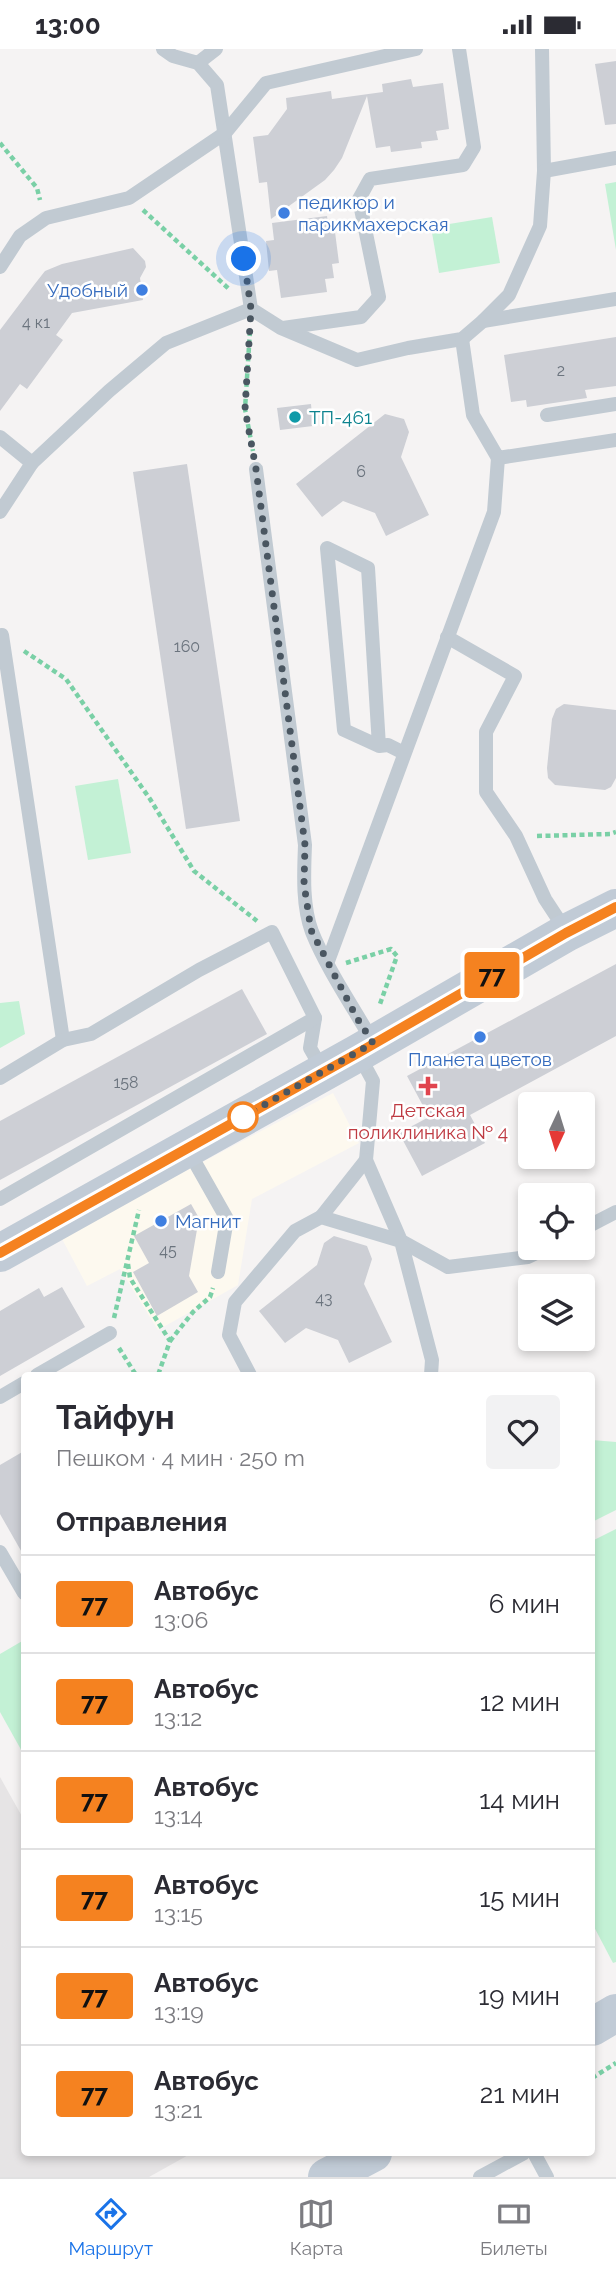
<!DOCTYPE html>
<html lang="ru">
<head>
<meta charset="utf-8">
<style>
	body { margin:0; font-family:Raleway,sans-serif; background:#f2f2f3; color:#2b2b33; height:100vh; display:flex; flex-direction:column; font-size:26px; white-space:nowrap }
	* { box-sizing:border-box; margin:0 }
	p { font-size:23px; color:#7c7c81 }
	.icon { flex:none; width:38px; height:38px; fill:none; stroke:currentColor; stroke-width:2; stroke-linecap:round; stroke-linejoin:round }
	.map { position:relative; flex:1; overflow:hidden }
	.sheet { position:absolute; left:21px; top:1323px; width:574px; height:784px; display:flex; flex-direction:column; background:#fff; border-radius:7px; box-shadow:0 4px 10px #0003 }
	.sheet>* { flex:none }
	.badge { padding:0 14px; border-radius:5px; font-size:24px; line-height:46px }
	.needle { width:46px; rotate:184deg }
	.tools { position:absolute; left:518px; top:1043px; display:grid; gap:14px }
	.tools a { display:grid; place-items:center; width:77px; height:77px; border-radius:7px; background:#fff; box-shadow:0 4px 10px #0003; font-size:35px }
	.you { position:absolute; width:35px; height:35px; margin:-18px; border:5px solid #fff; border-radius:50%; background:#1a73e8; box-shadow:0 0 0 10px #1a73e833 }
	.map>.badge { position:absolute; translate:-50% -50%; box-shadow:0 0 0 4px #fff }
	h2 { padding:0 35px; font-size:26px; line-height:63px }
	.round { display:grid; place-items:center; flex:none; width:74px; height:74px; border-radius:7px; background:#f2f2f3 }
	.headline { display:flex; align-items:center; justify-content:space-between; height:119px; padding:0 35px }
	h1 { font-size:33px; font-weight:700; line-height:52px }
	ul { padding:0; list-style:none }
	li { display:flex; align-items:center; gap:21px; height:98px; padding:0 35px; border-top:2px solid #e1e1e2 }
	li div { flex:1 }
	li b { display:block; font-size:26px }
	li em { font-style:normal }
	li .badge { min-width:77px; font-weight:700; text-align:center }
	.status { display:flex; justify-content:space-between; align-items:center; height:49px; padding:0 35px; background:#fff; direction:ltr }
	.status svg { height:19px; fill:currentColor }
	.menu { display:flex; justify-content:space-around; align-items:center; height:98px; border-top:2px solid #e1e1e2; background:#fff; font-size:19px; color:#7c7c81 }
	.menu a { display:grid; justify-items:center; gap:4px }
	.menu .selected { color:#1a73e8 }
	.map>svg:first-child { display:block }
	.commercial { fill:#fdf9ef }
	.education { fill:#e6e4e5 }
	.green { fill:#c3f1d5 }
	.building { fill:#cdcfd5 }
	.lines { fill:none; stroke-linecap:round; stroke-linejoin:round }
	.path { stroke:#7ad0a6; stroke-width:4.5; stroke-dasharray:5 3.5; stroke-linecap:butt }
	.lane { stroke:#c1cad2; stroke-width:14 }
	.secondary { stroke:#c1cbd6; stroke-width:38 }
	.line-casing { stroke:#fff; stroke-width:16 }
	.line { stroke:#f58220; stroke-width:10 }
	.walk { stroke:#4a5661; stroke-width:7; stroke-dasharray:0 12.6 }
	.shop-dot { fill:#3f7fe0; stroke:#fff; stroke-width:2.5 }
	.culture-dot { fill:#0f9aa8; stroke:#fff; stroke-width:2.5 }
	.health-dot { fill:#e0444e; stroke:#fff; stroke-width:2.5 }
	.stop-dot { fill:#fff; stroke:#f58220; stroke-width:3.5 }
	.labels { text-anchor:middle; dominant-baseline:central; stroke-width:5; stroke-linejoin:round; paint-order:stroke }
	.number-label { font-size:16px; fill:#6b747e }
	.shop-label { font-size:19px; fill:#366cbe; stroke:#fff; text-anchor:start }
	.culture-label { font-size:19px; fill:#0d838f; stroke:#fff; text-anchor:start }
	.health-label { font-size:19px; fill:#be3a42; stroke:#fff }
</style>
</head>
<body>
<div class="status"><b>13:00</b><svg viewBox="0 0 49 12"><path d="M0 12V9h3v3zM5 12V6h3v6zM10 12V3h3v9zM15 12V0h3v12zM26 1h20v11H26zM47 4h2v5h-2z"/></svg></div>
<div class="map">
<svg width="616" height="2128" viewBox="0 0 616 2128">
	<rect width="100%" height="100%" fill="#f5f3f3"/>
	<!-- commercial -->
	<path class="commercial" d="M333 1044 359 1094 252 1150 238 1236 158 1281 120 1220 87 1237 61 1188Z"/>
	<!-- education -->
	<path class="education" d="M0 1728 24 1771V2104H192L149 2128H0Z"/>
	<!-- green -->
	<g class="green">
		<path d="M616 133V201L605 135Z"/>
		<path d="M492 168 500 214 439 224 431 178Z"/>
		<path d="M118 730 131 804 88 811 75 737Z"/>
		<path d="M19 952 25 985 0 999V954Z"/>
		<path d="M592 1391 616 1393V1461L592 1473Z"/>
		<path d="M616 1480V1913L613 1914 592 1874V1492Z"/>
		<path d="M24 1591V1706L0 1663V1605Z"/>
	</g>
	<!-- building -->
	<g class="building">
		<path d="M616 12V75L605 76 595 15Z"/>
		<path d="M411 30 413 38 443 34 449 80 436 82 438 91 421 93 422 99 391 103 390 97 376 99 367 47 342 109 334 121 325 131 271 170 267 133 259 134 253 88 268 86 287 60 286 49 331 42 332 50 383 43 382 35Z"/>
		<path d="M327 167 329 183H335L339 214 332 215 334 229 325 230 327 243 281 249 277 221 269 222 266 192 274 191 272 174Z"/>
		<path d="M133 199 145 212 146 218 140 229 143 251 72 264 56 286 63 291 27 340 20 335 0 362V281L34 236 45 222 62 215Z"/>
		<path d="M616 288V337L585 341 587 349 527 358 526 351 511 353 504 306Z"/>
		<path d="M311 355 313 377 280 381 277 359Z"/>
		<path d="M385 365 404 370 409 383 401 408 429 466 386 487 375 464 343 452 322 468 296 435Z"/>
		<path d="M187 415 240 772 186 780 133 423Z"/>
		<path d="M564 655 616 661V729L611 738 605 741 555 736 548 729 547 719 552 670 556 660Z"/>
		<path d="M616 915V987L470 1066 485 1094 422 1127 399 1084 429 1068 407 1027Z"/>
		<path d="M242 940 267 985 0 1131V1072Z"/>
		<path d="M191 1155 199 1169 189 1227 198 1243 157 1267 133 1223 149 1214 134 1187Z"/>
		<path d="M334 1187 367 1197 372 1210 364 1235 392 1293 349 1314 338 1291 306 1279 285 1294 259 1262 317 1216 324 1194Z"/>
		<path d="M62 1238 85 1278 0 1327V1262L39 1239 44 1248Z"/>
		<path d="M24 1402V1507L0 1465V1416Z"/>
	</g>
	<g class="lines">
		<!-- path -->
		<g class="path">
			<path d="M0 94 37 139 40 151"/>
			<path d="M143 161 229 240"/>
			<path d="M250 282 245 360 253 402"/>
			<path d="M24 602 66 630 150 750 194 822 257 872"/>
			<path d="M537 787 610 785 616 783"/>
			<path d="M346 914 391 900 397 907 380 955"/>
			<path d="M128 1215 130 1229 170 1292 158 1326"/>
			<path d="M114 1269 139 1161"/>
			<path d="M170 1292 193 1263 210 1248 213 1239"/>
			<path d="M119 1299 136 1326"/>
			<path d="M592 2029 616 2014"/>
		</g>
		<!-- lane -->
		<g class="lane">
			<path d="M163 0 173 7 198 14 217 36 251 260 281 279 357 311 408 299 462 290 483 272 509 246 540 177 544 122 542 0"/>
			<path d="M198 14 216 0"/>
			<path d="M544 122 616 109"/>
			<path d="M0 218 20 187 46 169 129 149 225 84 266 34 416 0"/>
			<path d="M483 272 616 250"/>
			<path d="M283 279 361 268 379 248 359 150 370 130 463 116 474 98 459 0"/>
			<path d="M462 290 473 366 498 409 616 391"/>
			<path d="M547 366 616 355"/>
			<path d="M0 388 32 414"/>
			<path d="M256 420 305 796C304 823 302 856 312 883 327 920 353 958 373 993"/>
			<path d="M0 463 32 414 109 342 166 294 251 260"/>
			<path d="M2 586 63 991"/>
			<path d="M447 588 515 627 486 683V743L516 787 545 850 566 882"/>
			<path d="M379 697 368 519 327 499 344 681 379 697 388 696 404 704"/>
			<path d="M328 912 494 463 498 409"/>
			<path d="M359 1006 373 1032 366 1111 401 1192 448 1218 528 1208 547 1199"/>
			<path d="M0 1029 63 991 91 985 199 921 272 883 315 969 310 999 323 1022"/>
			<path d="M188 1101 227 1170 218 1223"/>
			<path d="M0 1150 315 969"/>
			<path d="M321 1168 366 1111"/>
			<path d="M583 1180 616 1163"/>
			<path d="M37 1326 110 1284"/>
			<path d="M250 1326 229 1286 235 1253 295 1182 321 1168 401 1192 432 1311 431 1326"/>
			<path d="M0 1348 24 1334"/>
			<path d="M0 1503 24 1544"/>
			<path d="M534 2104 547 2128"/>
			<path d="M480 2128 524 2104"/>
		</g>
		<!-- secondary -->
		<g class="secondary">
			<path d="M0 1204 358 1004 566 884 616 859"/>
			<path d="M592 1978 616 1964"/>
			<path d="M327 2128 373 2104"/>
		</g>
	</g>
	<g class="lines">
		<defs>
			<path id="line" d="M0 1204 358 1004 566 884 616 858"/>
		</defs>
		<!-- line casing -->
		<use href="#line" class="line-casing"/>
		<!-- line -->
		<use href="#line" class="line"/>
		<!-- walk -->
		<path class="walk" d="M243 1068 373 994 357 969 311 881 304 835 305 796 256 420 245 360 251 260 244 210"/>
	</g>
	<!-- markers -->
	<g class="shop-dot">
		<circle cx="284" cy="164" r="7"/>
		<circle cx="142" cy="241" r="7"/>
		<circle cx="480" cy="988" r="7"/>
		<circle cx="161" cy="1172" r="7"/>
	</g>
	<circle class="culture-dot" cx="295" cy="368" r="7"/>
	<path class="health-dot" d="M424.5 1026.5h7v7h7v7h-7v7h-7v-7h-7v-7h7z"/>
	<circle class="stop-dot" cx="243" cy="1068" r="14"/>
	<g class="labels">
		<!-- number labels -->
		<g class="number-label">
			<text x="36" y="273">4 к1</text>
			<text x="561" y="321">2</text>
			<text x="361" y="422">6</text>
			<text x="187" y="597">160</text>
			<text x="126" y="1033">158</text>
			<text x="168" y="1201">45</text>
			<text x="324" y="1249">43</text>
		</g>
		<!-- shop labels -->
		<g class="shop-label">
			<text x="298" y="153">педикюр и<tspan x="298" dy="22">парикмахерская</tspan></text>
			<text x="128" y="241" text-anchor="end">Удобный</text>
			<text x="480" y="1010" text-anchor="middle">Планета цветов</text>
			<text x="175" y="1172">Магнит</text>
		</g>
		<!-- culture labels -->
		<g class="culture-label">
			<text x="309" y="368">ТП-461</text>
		</g>
		<!-- health labels -->
		<g class="health-label">
			<text x="428" y="1061">Детская<tspan x="428" dy="22">поликлиника № 4</tspan></text>
		</g>
	</g>
</svg>
<div class="tools">
<a><svg class="needle" viewBox="-14 -14 28 28"><path d="M0-13l5 13h-10z" fill="#e53935"/><path d="M0 13l5-13h-10z" fill="#7c7c81"/></svg></a>
<a><svg class="icon" aria-label="locate" viewBox="0 0 24 24"><circle cx="12" cy="12" r="6"/><path d="M12 2v4M12 18v4M2 12h4M18 12h4"/></svg></a>
<a><svg class="icon" aria-label="layers" viewBox="0 0 24 24"><path d="M12 4l9 5-9 5-9-5zM3 14l9 5 9-5"/></svg></a>
</div>
<div class="you" style="left:244px;top:210px"></div>
<b class="badge" style="left:492px;top:926px;background:#f58220;color:#111">77</b>
<section class="sheet">
<div class="headline"><div><h1>Тайфун</h1><p>Пешком · 4 мин · 250 m</p></div><a class="round"><svg class="icon" aria-label="heart" viewBox="0 0 24 24"><path d="M12 20l-8-8c-3-5 5-10 8-4 3-6 11-1 8 4z"/></svg></a></div>
<h2>Отправления</h2>
<ul>
<li><span class="badge" style="background:#f58220;color:#111">77</span><div><b>Автобус</b><p>13:06</p></div><em>6 мин</em></li>
<li><span class="badge" style="background:#f58220;color:#111">77</span><div><b>Автобус</b><p>13:12</p></div><em>12 мин</em></li>
<li><span class="badge" style="background:#f58220;color:#111">77</span><div><b>Автобус</b><p>13:14</p></div><em>14 мин</em></li>
<li><span class="badge" style="background:#f58220;color:#111">77</span><div><b>Автобус</b><p>13:15</p></div><em>15 мин</em></li>
<li><span class="badge" style="background:#f58220;color:#111">77</span><div><b>Автобус</b><p>13:19</p></div><em>19 мин</em></li>
<li><span class="badge" style="background:#f58220;color:#111">77</span><div><b>Автобус</b><p>13:21</p></div><em>21 мин</em></li>
</ul>
</section>
</div>
<nav class="menu">
<a class="selected"><svg class="icon" aria-label="directions" viewBox="0 0 24 24"><path d="M12 3l9 9-9 9-9-9zM9 14v-3h6M13 9l2 2-2 2"/></svg>Маршрут</a>
<a><svg class="icon" aria-label="map" viewBox="0 0 24 24"><path d="M3 6l6-2 6 2 6-2v14l-6 2-6-2-6 2zM9 4v14M15 6v14"/></svg>Карта</a>
<a><svg class="icon" aria-label="tickets" viewBox="0 0 24 24"><path d="M3 7h18v10H3zM15 7v10"/></svg>Билеты</a>
</nav>
</body>
</html>
